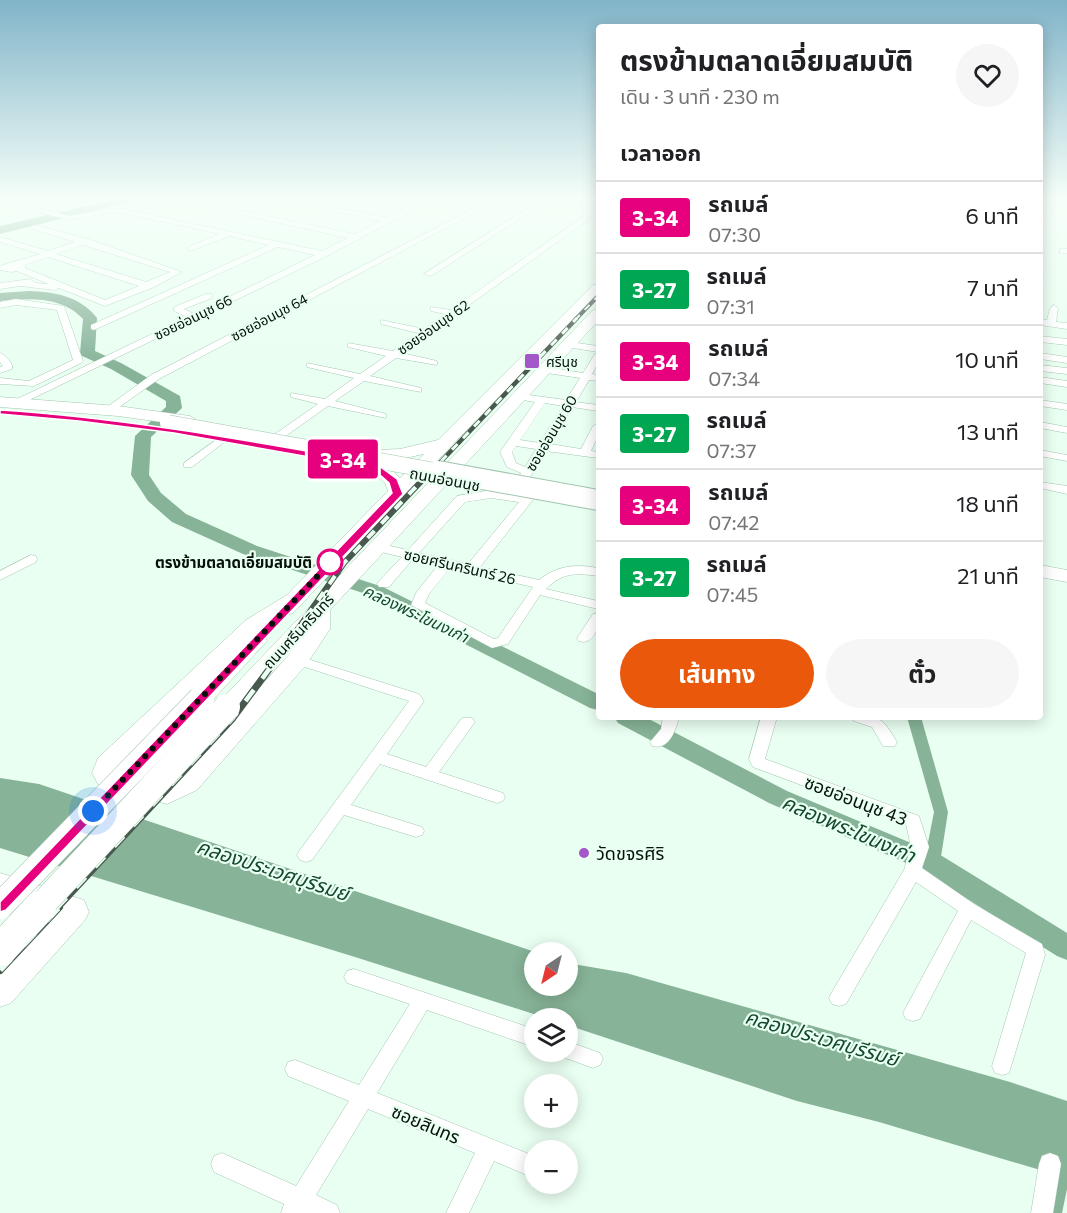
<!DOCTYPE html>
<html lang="th">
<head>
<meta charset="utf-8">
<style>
	body { margin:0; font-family:Commissioner,"Noto Sans Thai",sans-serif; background:#f6f6f6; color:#202124; height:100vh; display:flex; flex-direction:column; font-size:22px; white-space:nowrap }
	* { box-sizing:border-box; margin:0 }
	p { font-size:20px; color:#757577 }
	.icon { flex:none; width:33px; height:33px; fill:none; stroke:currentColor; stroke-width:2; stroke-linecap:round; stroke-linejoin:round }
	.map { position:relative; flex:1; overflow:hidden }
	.panel { position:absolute; left:596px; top:24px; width:447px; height:696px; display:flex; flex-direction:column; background:#fff; border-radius:6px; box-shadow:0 3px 15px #0003 }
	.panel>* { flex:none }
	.badge { padding:0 12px; border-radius:4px; font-size:21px; line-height:39px }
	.needle { width:39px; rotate:215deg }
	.controls { position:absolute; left:524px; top:942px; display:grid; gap:12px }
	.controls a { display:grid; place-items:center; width:54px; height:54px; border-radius:50%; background:#fff; box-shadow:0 3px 15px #0003; font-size:30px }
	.you { position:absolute; width:30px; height:30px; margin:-15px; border:4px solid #fff; border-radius:50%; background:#1a73e8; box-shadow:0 0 0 9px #1a73e833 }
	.map>.badge { position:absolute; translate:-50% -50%; box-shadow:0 0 0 3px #fff }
	h2 { padding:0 24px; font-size:22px; line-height:54px }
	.round { display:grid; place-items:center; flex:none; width:63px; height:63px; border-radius:32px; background:#f6f6f6 }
	.summary { display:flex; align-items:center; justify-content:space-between; height:102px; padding:0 24px }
	h1 { font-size:28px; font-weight:700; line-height:45px }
	.button { display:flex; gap:12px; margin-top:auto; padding:12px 24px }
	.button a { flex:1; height:69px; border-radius:36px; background:#ea580c; color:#fff; font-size:24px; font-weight:700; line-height:69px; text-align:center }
	.button a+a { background:#f6f6f6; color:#202124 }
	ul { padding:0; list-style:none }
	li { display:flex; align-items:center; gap:18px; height:72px; padding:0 24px; border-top:2px solid #e0e0e0 }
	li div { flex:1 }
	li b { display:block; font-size:22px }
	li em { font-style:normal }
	li .badge { min-width:66px; font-weight:700; text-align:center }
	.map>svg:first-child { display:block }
	.water { fill:#87b398 }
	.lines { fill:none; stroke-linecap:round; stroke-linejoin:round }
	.canal { fill:#87b398; fill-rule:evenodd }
	.river { fill:#87b398; fill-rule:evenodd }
	.minor-casing { stroke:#a3c6b0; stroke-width:1 }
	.primary-casing { stroke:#a3c6b0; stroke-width:1 }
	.minor { fill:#fff; fill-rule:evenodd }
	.primary { fill:#fff; fill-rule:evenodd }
	.rail-far4-casing { stroke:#49584e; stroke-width:4 }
	.rail-far3-casing { stroke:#49584e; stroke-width:4.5 }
	.rail-far2-casing { stroke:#49584e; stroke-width:6 }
	.rail-far1-casing { stroke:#49584e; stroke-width:7 }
	.rail-casing { stroke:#49584e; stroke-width:8 }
	.rail-far4 { stroke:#e9fff1; stroke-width:2; stroke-dasharray:7; stroke-linecap:butt }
	.rail-far3 { stroke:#e9fff1; stroke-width:3; stroke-dasharray:8; stroke-linecap:butt }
	.rail-far2 { stroke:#e9fff1; stroke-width:4; stroke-dasharray:10; stroke-linecap:butt }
	.rail-far1 { stroke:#e9fff1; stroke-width:4.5; stroke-dasharray:14; stroke-linecap:butt }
	.rail { stroke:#e9fff1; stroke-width:6; stroke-dasharray:17; stroke-linecap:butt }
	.primary-bridge-far3-casing { stroke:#a3c6b0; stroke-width:17; stroke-linecap:butt }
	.primary-bridge-far2-casing { stroke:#a3c6b0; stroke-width:22; stroke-linecap:butt }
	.primary-bridge-far1-casing { stroke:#a3c6b0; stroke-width:27; stroke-linecap:butt }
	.primary-bridge-casing { stroke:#a3c6b0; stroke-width:33; stroke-linecap:butt }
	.primary-bridge-far3 { stroke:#fff; stroke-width:16 }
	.primary-bridge-far2 { stroke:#fff; stroke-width:20 }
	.primary-bridge-far1 { stroke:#fff; stroke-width:26 }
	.primary-bridge { stroke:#fff; stroke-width:32 }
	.line { fill:#e6007e; stroke:#fff; stroke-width:1.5 }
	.walk { stroke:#051109; stroke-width:6; stroke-dasharray:0 10.8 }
	.poi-dot { fill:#a457c9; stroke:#e9fff1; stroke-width:2 }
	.stop-dot { fill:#fff; stroke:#e6007e; stroke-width:3 }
	.labels { text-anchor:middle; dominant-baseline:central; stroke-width:4.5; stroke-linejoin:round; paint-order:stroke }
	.far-street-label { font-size:14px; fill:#051109; stroke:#e9fff1 }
	.far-poi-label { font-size:14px; fill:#051109; stroke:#e9fff1; text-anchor:start }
	.street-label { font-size:15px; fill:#051109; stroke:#e9fff1 }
	.stop-label { font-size:15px; font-weight:bold; fill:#051109; stroke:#e9fff1; text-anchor:end }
	.water-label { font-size:16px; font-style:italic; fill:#13482d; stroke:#e9fff1 }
	.near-street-label { font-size:18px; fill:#051109; stroke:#e9fff1 }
	.near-poi-label { font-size:18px; fill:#051109; stroke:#e9fff1; text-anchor:start }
	.near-water-label { font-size:20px; font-style:italic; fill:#13482d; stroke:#e9fff1 }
</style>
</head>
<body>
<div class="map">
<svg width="1067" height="1213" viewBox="0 0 1067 1213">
	<rect width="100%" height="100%" fill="#e9fff1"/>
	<!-- water -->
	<path class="water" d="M0 778 39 784 535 952 534 986H567V963L626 973 1010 1082 1067 1101V1178L879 1122 797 1101 567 1025V1018H546L355 957 0 848Z"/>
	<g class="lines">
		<!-- canal -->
		<g class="canal">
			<path d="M907 717H921L948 812 940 863 937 867 932 869 927 867 924 863 934 812Z"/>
			<path d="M1067 1133V1189L1062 1213H1042L1057 1142 1060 1136Z"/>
		</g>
		<!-- river -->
		<g class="river">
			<path d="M120 198H139L137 200 0 234V226Z"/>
			<path d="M29 291C55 292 80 296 97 318L95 351 121 363 180 396 182 408 151 437 149 475 161 493 186 514 257 546 383 587 598 694V710L590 708 369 595 243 554 172 522 148 501 131 475 135 436 166 407V401L111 369 82 356 80 353 83 319C62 296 29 298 0 301V293Z"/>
			<path d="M614 717H645L787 791 942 856 1067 933V960L1057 956 922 870 769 803 618 723Z"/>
		</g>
		<defs>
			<g id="minor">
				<path d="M0 198 69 216 108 209H123L322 251 348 238 166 198H179L355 234 380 221 274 198H287L387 218 413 205 385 198 419 202 427 198H436L327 256 17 406 13 405V401L187 317 174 311V307L206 294H212V298L184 309 194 314 315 255 278 247 94 330 91 329V325L269 245 229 236 191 251 187 249 188 247 220 234 123 213H108L69 220 0 202Z"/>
				<path d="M494 198H503L159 379 112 412 108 413 103 410 151 375Z"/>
				<path d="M543 198 598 205V209L548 201 431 276 424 274Z"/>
				<path d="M1051 198H1058L1044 224 1040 226V218Z"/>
				<path d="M584 216 591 218 402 353 437 361V365L396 358 370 376 421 388V392L364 381 335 401 386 414V418L328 406 283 438H275V434L318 404 291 397V393L325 399 354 378 307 367V363L360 374 386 356 348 347V343L393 351 418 333 381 324V320L424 329 445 314 431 311V307L451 310Z"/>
				<path d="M35 225 88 239 182 272 152 288 105 306 59 288 55 290 20 286 0 289V283L31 279 35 283 49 284 17 271 11 272 0 270V266C13 261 27 259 40 254L0 242V237L48 251 75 242 32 229 31 227ZM83 245 170 272 146 282 56 254ZM48 257 139 286 105 300 25 268V265Z"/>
				<rect x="1060" y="249" width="7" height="4"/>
				<path d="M16 299 64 306 83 361 81 363 34 386 0 384V378L29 381 73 360 57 310 16 305 0 308V302Z"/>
				<path d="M1054 305 1058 308 1056 322 1067 323V329L1040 325V319L1047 320 1050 308Z"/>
				<path d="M1040 336 1067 339V345L1040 342Z"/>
				<path d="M570 342 598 346V352L567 347V343Z"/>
				<path d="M0 353C5 354 14 364 12 369L0 373V367L3 366 0 362Z"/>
				<path d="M598 353V363L592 374 598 375V381L589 380 576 402 598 405V411L572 407 550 444 581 449 593 426 598 423V436L591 451 598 452V458L546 451 527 482H519L517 480 521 473 507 467 500 452 535 402 517 399 516 397 521 394 566 400 580 378 547 373 542 370 547 367 583 373 595 354ZM545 403 563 406 540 443 520 440ZM516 446 536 449 525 467 516 463 512 452Z"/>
				<path d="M1040 353 1067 357V363L1040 359Z"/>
				<path d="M1040 365 1067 368V374L1040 371Z"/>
				<path d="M1040 377 1067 381V387L1040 383Z"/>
				<path d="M1040 400 1067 404V410L1040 406Z"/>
				<path d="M1040 422 1067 427V433L1040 428Z"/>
				<path d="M223 435 228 438 227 440 192 467H184V463Z"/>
				<path d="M1040 450 1067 455V461L1040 456Z"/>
				<path d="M1040 482 1067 486V494L1040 488Z"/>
				<path d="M491 490 524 496 530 492 536 496 480 567 539 580C558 565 576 564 598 568V576C576 573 563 572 546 589L598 601V609L540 595 508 644 492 648 411 605 416 593 438 565 413 559 389 587H379L377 584 379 581 402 557 373 550 371 547 373 544 377 543 408 550 457 496ZM491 498 519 502 468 564 419 553 465 502ZM450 568 533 587 498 638 494 639 425 603 429 594Z"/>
				<path d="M31 555 36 556 37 559 36 562 0 580V571Z"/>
				<path d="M598 613C599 624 597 639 584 642L579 641 577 638 593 614Z"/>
				<path d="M298 656 419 694 424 701 387 754 426 767 462 718H472L475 722 439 772 503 793 505 797 503 801 497 803 380 764 351 805 422 827 424 831 422 835 416 837 344 815 312 860 306 862 300 860 297 855 300 850 409 701 293 663 291 660Z"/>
				<path d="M663 717H679C676 730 669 751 652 746L650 742 661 729Z"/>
				<path d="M761 717H777L765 759 919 816 929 847 922 868 974 904 1042 944 1045 955 1009 1073 1002 1075 995 1073 992 1066 1026 953 971 920 920 1019 913 1021 906 1019 903 1013 958 911 916 882 846 1004 839 1006 832 1004 829 998 832 992 904 870 911 847 906 824 753 767 749 759Z"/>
				<path d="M851 717C882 717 881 716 897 742L895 746H883L872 727 854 721Z"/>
				<path d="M354 969 534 1029V1047L427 1010 377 1093 534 1156V1178L494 1161 469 1213H446L475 1153 368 1109 316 1195 337 1205 340 1213H281L284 1204 214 1172 211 1164 214 1156 222 1153 296 1186 349 1101 288 1076 285 1069 288 1062 295 1060 359 1085 410 1004 347 983 344 977 347 971Z"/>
				<path d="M567 1041 600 1053 603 1059 600 1065 593 1068 560 1056 558 1052H567Z"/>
				<path d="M1050 1153 1058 1156 1061 1164 1053 1213H1031L1039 1164 1042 1156Z"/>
			</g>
			<g id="primary">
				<path d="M598 284V295L421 477 404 498 401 499 293 613 285 615 256 634 264 636 267 641 209 704 201 707 193 704 189 699 118 768 117 772 165 785 179 778 295 648 235 712 227 715 219 712 215 707 219 702 593 310 598 309V321L330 610V629L306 665 197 790 167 804 98 784 92 773 98 758 246 620 287 595 388 491 385 483 366 465 369 461H381L400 478 424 454C409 457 393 462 377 458L374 454 377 450 400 449 438 440 593 285Z"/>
				<path d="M0 397 118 406 190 416 198 421 190 426 118 416 0 407Z"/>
				<path d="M1040 565 1067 570V582L1040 577Z"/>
				<path d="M0 873 84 900 89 912 85 920 11 1003 0 1007V973L56 913 0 895Z"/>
			</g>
		</defs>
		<!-- minor casing -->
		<use href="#minor" class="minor-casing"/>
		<!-- primary casing -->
		<use href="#primary" class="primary-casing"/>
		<!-- minor -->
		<use href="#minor" class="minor"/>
		<!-- primary -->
		<use href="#primary" class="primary"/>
		<defs>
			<path id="rail-far4" d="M575 320 598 296"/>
			<path id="rail-far3" d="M430 473 577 318"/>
			<path id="rail-far2" d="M272 666 344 563 431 471"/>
			<path id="rail-far1" d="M57 908 233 718 273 664"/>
			<path id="rail" d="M0 970 59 907"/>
		</defs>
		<!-- rail-far4 casing -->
		<use href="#rail-far4" class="rail-far4-casing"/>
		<!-- rail-far3 casing -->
		<use href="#rail-far3" class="rail-far3-casing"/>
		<!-- rail-far2 casing -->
		<use href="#rail-far2" class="rail-far2-casing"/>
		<!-- rail-far1 casing -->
		<use href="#rail-far1" class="rail-far1-casing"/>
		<!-- rail casing -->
		<use href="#rail" class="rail-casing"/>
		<!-- rail-far4 -->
		<use href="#rail-far4" class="rail-far4"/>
		<!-- rail-far3 -->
		<use href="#rail-far3" class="rail-far3"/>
		<!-- rail-far2 -->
		<use href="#rail-far2" class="rail-far2"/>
		<!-- rail-far1 -->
		<use href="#rail-far1" class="rail-far1"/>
		<!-- rail -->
		<use href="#rail" class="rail"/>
		<defs>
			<path id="primary-bridge-far3" d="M168 423 447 473"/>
			<path id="primary-bridge-far2" d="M438 471 598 500"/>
			<g id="primary-bridge-far1">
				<path d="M0 906 201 699"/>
				<path d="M39 908 227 707"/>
			</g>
			<path id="primary-bridge" d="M0 950 40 907"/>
		</defs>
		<!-- primary-bridge-far3 casing -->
		<use href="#primary-bridge-far3" class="primary-bridge-far3-casing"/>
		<!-- primary-bridge-far2 casing -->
		<use href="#primary-bridge-far2" class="primary-bridge-far2-casing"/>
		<!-- primary-bridge-far1 casing -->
		<use href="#primary-bridge-far1" class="primary-bridge-far1-casing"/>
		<!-- primary-bridge casing -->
		<use href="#primary-bridge" class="primary-bridge-casing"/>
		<!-- primary-bridge-far3 -->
		<use href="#primary-bridge-far3" class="primary-bridge-far3"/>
		<!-- primary-bridge-far2 -->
		<use href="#primary-bridge-far2" class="primary-bridge-far2"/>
		<!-- primary-bridge-far1 -->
		<use href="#primary-bridge-far1" class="primary-bridge-far1"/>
		<!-- primary-bridge -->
		<use href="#primary-bridge" class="primary-bridge"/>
	</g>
	<!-- sky -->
	<linearGradient id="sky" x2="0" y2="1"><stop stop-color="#81b4c8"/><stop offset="0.54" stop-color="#f5fff9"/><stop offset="1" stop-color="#f5fff9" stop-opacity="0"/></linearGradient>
	<rect width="1067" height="368" fill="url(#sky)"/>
	<!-- line -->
	<path class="line" d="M0 410C127 418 250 441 375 463L397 479 403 494 6 910 0 912V902L392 493 389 483 372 468 174 433 79 421 0 414Z"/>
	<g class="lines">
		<!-- walk -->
		<path class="walk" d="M93 811 334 559 330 562"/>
	</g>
	<!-- markers -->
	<g class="poi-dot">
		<rect x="524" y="353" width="16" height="16" rx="3"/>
		<circle cx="584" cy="853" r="6"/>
	</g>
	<circle class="stop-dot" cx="330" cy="562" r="12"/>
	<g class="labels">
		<!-- far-street labels -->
		<g class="far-street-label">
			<text transform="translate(193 317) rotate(-26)">ซอยอ่อนนุช 66</text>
			<text transform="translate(269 317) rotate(-28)">ซอยอ่อนนุช 64</text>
			<text transform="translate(433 327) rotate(-35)">ซอยอ่อนนุช 62</text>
			<text transform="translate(551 433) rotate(-59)">ซอยอ่อนนุช 60</text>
		</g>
		<!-- far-poi labels -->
		<g class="far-poi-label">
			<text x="546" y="361">ศรีนุช</text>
		</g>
		<!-- street labels -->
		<g class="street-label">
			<text transform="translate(445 479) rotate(11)">ถนนอ่อนนุช</text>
			<text transform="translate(460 566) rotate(13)">ซอยศรีนครินทร์ 26</text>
			<text transform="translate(298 631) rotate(-47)">ถนนศรีนครินทร์</text>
		</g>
		<!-- stop labels -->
		<g class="stop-label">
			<text x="312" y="562">ตรงข้ามตลาดเอี่ยมสมบัติ</text>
		</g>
		<!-- water labels -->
		<g class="water-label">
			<text transform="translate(416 613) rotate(25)">คลองพระโขนงเก่า</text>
		</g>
		<!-- near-street labels -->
		<g class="near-street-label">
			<text transform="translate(856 800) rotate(21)">ซอยอ่อนนุช 43</text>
			<text transform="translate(426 1124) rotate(23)">ซอยสินทร</text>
		</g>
		<!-- near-poi labels -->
		<g class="near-poi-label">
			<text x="596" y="853">วัดขจรศิริ</text>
		</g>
		<!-- near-water labels -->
		<g class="near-water-label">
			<text transform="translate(849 828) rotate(23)">คลองพระโขนงเก่า</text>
			<text transform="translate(273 869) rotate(18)">คลองประเวศบุรีรมย์</text>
			<text transform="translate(822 1037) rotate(16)">คลองประเวศบุรีรมย์</text>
		</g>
	</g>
</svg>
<div class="controls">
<a><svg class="needle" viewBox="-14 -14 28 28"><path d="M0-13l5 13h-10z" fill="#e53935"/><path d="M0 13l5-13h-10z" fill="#757577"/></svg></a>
<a><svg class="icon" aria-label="layers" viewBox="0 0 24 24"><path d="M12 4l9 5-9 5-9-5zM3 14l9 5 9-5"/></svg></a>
<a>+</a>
<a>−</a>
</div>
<div class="you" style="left:93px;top:811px"></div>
<b class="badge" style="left:343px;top:459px;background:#e6007e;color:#fff">3-34</b>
<section class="panel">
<div class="summary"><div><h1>ตรงข้ามตลาดเอี่ยมสมบัติ</h1><p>เดิน · 3 นาที · 230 m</p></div><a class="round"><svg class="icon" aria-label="heart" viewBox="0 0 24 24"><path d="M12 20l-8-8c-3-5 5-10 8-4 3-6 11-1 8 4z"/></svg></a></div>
<h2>เวลาออก</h2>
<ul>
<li><span class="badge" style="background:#e6007e;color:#fff">3-34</span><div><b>รถเมล์</b><p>07:30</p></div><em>6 นาที</em></li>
<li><span class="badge" style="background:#00a651;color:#fff">3-27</span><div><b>รถเมล์</b><p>07:31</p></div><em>7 นาที</em></li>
<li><span class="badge" style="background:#e6007e;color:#fff">3-34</span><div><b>รถเมล์</b><p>07:34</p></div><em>10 นาที</em></li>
<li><span class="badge" style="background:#00a651;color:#fff">3-27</span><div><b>รถเมล์</b><p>07:37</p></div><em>13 นาที</em></li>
<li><span class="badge" style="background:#e6007e;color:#fff">3-34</span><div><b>รถเมล์</b><p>07:42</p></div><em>18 นาที</em></li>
<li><span class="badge" style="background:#00a651;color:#fff">3-27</span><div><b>รถเมล์</b><p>07:45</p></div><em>21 นาที</em></li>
</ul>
<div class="button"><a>เส้นทาง</a><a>ตั๋ว</a></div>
</section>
</div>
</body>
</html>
